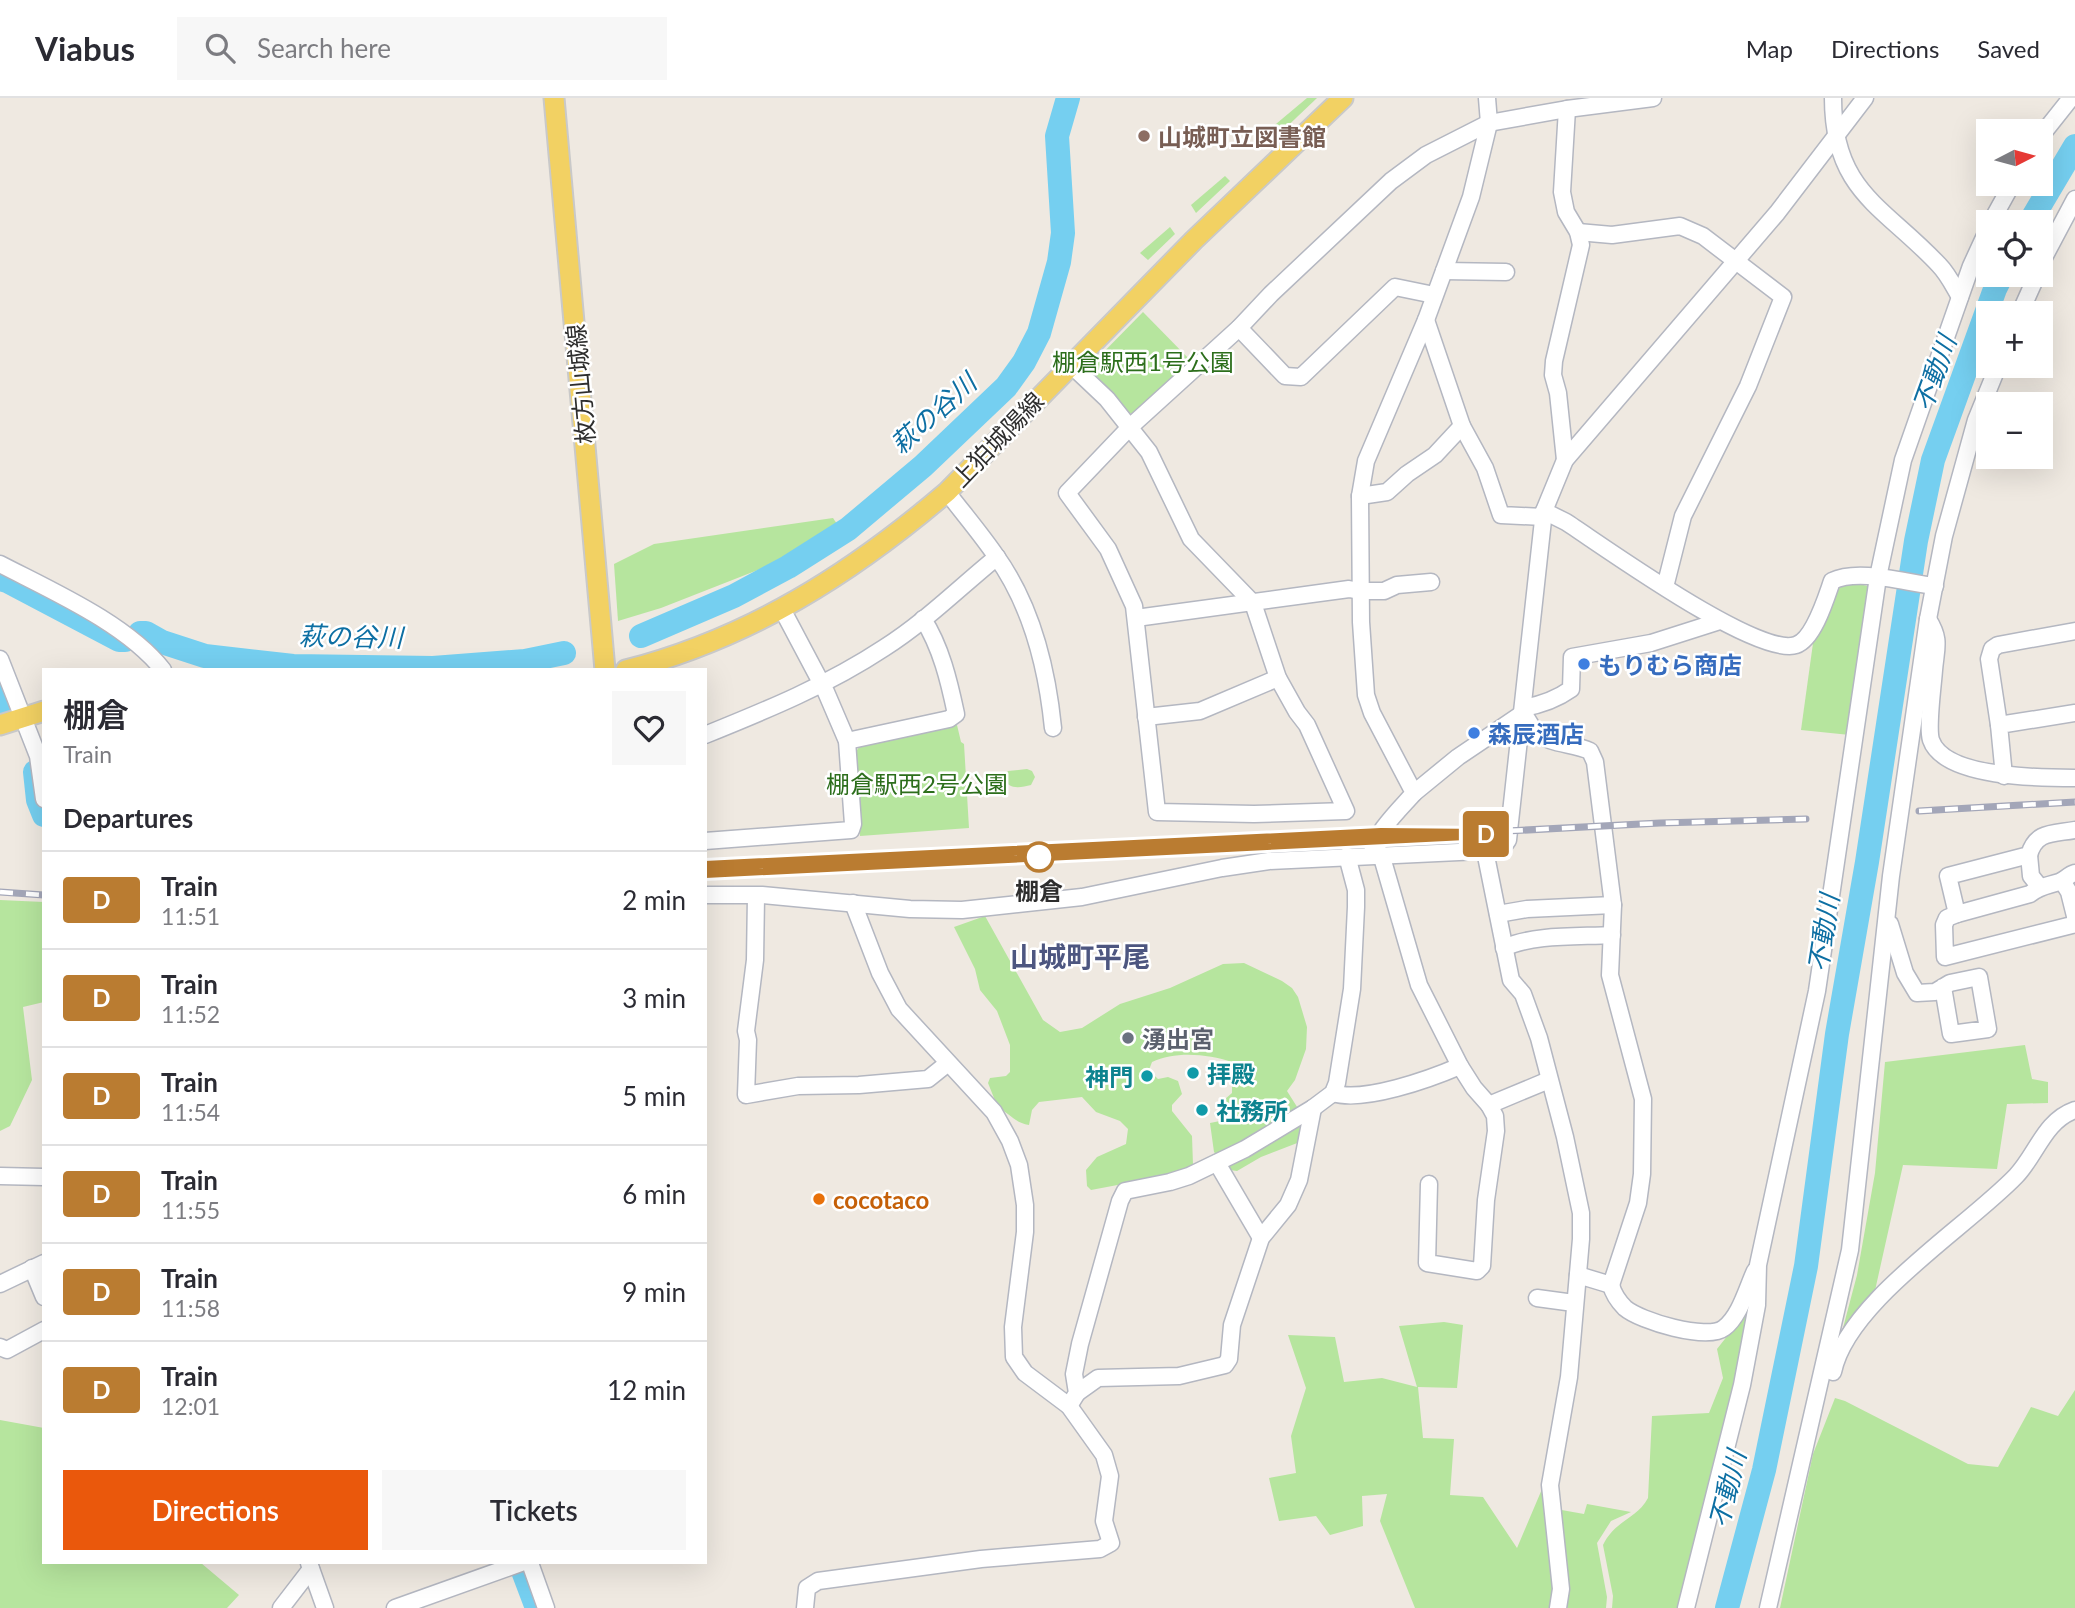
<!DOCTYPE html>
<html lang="en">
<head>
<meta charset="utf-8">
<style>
	body { margin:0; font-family:Lato,"Noto Sans JP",sans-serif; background:#f7f7f7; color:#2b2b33; height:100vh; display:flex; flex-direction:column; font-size:26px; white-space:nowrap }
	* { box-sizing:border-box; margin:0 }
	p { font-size:23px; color:#7c7c81 }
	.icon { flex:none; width:38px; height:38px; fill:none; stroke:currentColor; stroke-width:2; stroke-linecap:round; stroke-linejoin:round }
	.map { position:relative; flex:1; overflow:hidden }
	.side { position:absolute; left:42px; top:570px; width:665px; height:896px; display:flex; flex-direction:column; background:#fff; border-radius:0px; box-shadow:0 7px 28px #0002 }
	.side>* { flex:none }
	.badge { padding:0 14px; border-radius:5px; font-size:24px; line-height:46px }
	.needle { width:46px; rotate:84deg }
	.fabs { position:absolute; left:1976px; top:21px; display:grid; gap:14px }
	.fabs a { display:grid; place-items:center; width:77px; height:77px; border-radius:0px; background:#fff; box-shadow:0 7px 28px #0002; font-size:35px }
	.map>.badge { position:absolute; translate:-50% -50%; box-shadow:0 0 0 4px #fff }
	h2 { padding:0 21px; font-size:26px; line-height:63px }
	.round { display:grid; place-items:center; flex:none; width:74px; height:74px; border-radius:0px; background:#f7f7f7 }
	.summary { display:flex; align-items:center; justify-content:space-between; height:119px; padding:0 21px }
	h1 { font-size:33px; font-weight:600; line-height:52px }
	.action { display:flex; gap:14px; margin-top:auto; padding:14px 21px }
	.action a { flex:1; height:80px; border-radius:0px; background:#ea580c; color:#fff; font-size:28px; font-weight:600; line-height:80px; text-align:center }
	.action a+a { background:#f7f7f7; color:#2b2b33 }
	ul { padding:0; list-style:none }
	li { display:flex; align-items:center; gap:21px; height:98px; padding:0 21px; border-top:2px solid #e1e1e2 }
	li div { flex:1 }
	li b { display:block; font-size:26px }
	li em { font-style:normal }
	li .badge { min-width:77px; font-weight:700; text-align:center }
	header { display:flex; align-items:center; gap:42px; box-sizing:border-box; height:98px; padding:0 35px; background:#fff; border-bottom:2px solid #e1e1e2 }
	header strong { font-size:33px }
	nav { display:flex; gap:38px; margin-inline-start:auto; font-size:24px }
	.search { width:490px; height:63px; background:#f7f7f7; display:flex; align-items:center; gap:18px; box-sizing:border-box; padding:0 24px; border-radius:0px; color:#7c7c81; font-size:26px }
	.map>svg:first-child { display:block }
	.green { fill:#b6e59e }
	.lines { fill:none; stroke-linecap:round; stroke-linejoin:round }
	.river { stroke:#75cff0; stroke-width:24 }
	.minor-casing { stroke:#b4b7c1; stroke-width:19 }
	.major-casing { stroke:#c9c9c9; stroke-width:23 }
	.minor { stroke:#fff; stroke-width:16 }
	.major { stroke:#f2d163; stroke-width:19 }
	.rail-casing { stroke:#a3a6b8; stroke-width:7 }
	.rail { stroke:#fff; stroke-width:4.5; stroke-dasharray:13; stroke-linecap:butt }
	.line-casing { stroke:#fff; stroke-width:16 }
	.line { stroke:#ba7c31; stroke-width:10 }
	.education-dot { fill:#8d6e63; stroke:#fff; stroke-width:2.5 }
	.shop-dot { fill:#3f7fe0; stroke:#fff; stroke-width:2.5 }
	.stop-dot { fill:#fff; stroke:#ba7c31; stroke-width:3.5 }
	.worship-dot { fill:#6b7280; stroke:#fff; stroke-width:2.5 }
	.culture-dot { fill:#0f9aa8; stroke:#fff; stroke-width:2.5 }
	.food-dot { fill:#e8710a; stroke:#fff; stroke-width:2.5 }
	.labels { text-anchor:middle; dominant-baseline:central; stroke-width:5; stroke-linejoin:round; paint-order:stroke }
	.education-label { font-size:24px; font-weight:bold; fill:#785e54; stroke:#fff; text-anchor:start }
	.park-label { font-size:24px; fill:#2c6e1b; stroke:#fff }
	.street-label { font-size:24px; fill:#2e2e2e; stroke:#fff }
	.shop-label { font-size:24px; font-weight:bold; fill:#366cbe; stroke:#fff; text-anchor:start }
	.stop-label { font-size:24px; font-weight:bold; fill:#2e2e2e; stroke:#fff }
	.worship-label { font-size:24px; font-weight:bold; fill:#5b616d; stroke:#fff; text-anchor:start }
	.culture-label { font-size:24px; font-weight:bold; fill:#0d838f; stroke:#fff; text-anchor:start }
	.food-label { font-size:24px; font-weight:bold; fill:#c56008; stroke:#fff; text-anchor:start }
	.water-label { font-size:26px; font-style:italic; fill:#0d6fa3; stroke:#fff }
	.quarter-label { font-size:28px; font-weight:bold; fill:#4d5680; stroke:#fff }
</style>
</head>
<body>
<header>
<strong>Viabus</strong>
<div class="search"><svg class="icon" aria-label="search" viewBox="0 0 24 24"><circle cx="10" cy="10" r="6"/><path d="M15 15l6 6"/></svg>Search here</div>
<nav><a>Map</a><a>Directions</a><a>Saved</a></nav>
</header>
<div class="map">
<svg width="2075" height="1510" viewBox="0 0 2075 1510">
	<rect width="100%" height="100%" fill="#efe9e1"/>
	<!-- green -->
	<g class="green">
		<path d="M1307 0H1317L1276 39 1270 31Z"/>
		<path d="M1225 78 1230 83 1196 115 1191 107Z"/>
		<path d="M1170 129 1175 136 1148 162 1140 155Z"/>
		<path d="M1143 214 1192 264 1138 315H1130L1090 278V268Z"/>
		<path d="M833 420 839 429 763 470 661 510 618 523 614 466 654 446Z"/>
		<path d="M1844 483 1868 488 1872 491 1850 637 1801 632 1814 538 1836 486Z"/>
		<path d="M957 627 961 644 964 646 969 730 860 738 854 656 860 648Z"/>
		<path d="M1027 671 1032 673 1035 679 1031 687C1020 690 1007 692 1004 679L1008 673Z"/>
		<path d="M0 802 44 804V904L23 909 32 982 10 1028 0 1033Z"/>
		<path d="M985 818 1043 922 1060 934 1082 930 1120 906 1170 890 1223 866 1244 865 1282 883 1292 890 1298 899 1307 929 1306 951 1295 982 1287 993 1306 1023 1305 1042 1261 1059 1237 1073 1230 1072 1214 1054 1210 1025 1225 1022V1001L1232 995V964C1208 956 1175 953 1152 964L1149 972 1158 981 1168 979 1178 983 1182 996 1172 1007V1013L1192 1038 1193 1067 1181 1075 1091 1092 1087 1088 1086 1072 1097 1059 1126 1046 1128 1031 1120 1023 1096 1014 1082 999 1039 1004 1032 1012 1029 1027C1015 1025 1011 1016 998 1010L988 985 990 980 1006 978 1010 974V947L997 913 980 892 975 871 954 829Z"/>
		<path d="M2025 947 2032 981 2048 984V1005L2007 1006 1997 1071 1903 1067 1874 1197 1839 1245 1857 1177 1875 1075 1885 964Z"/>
		<path d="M1750 1188 1751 1207 1736 1285 1680 1510H1612L1613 1498 1603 1447C1615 1422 1637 1421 1648 1400L1652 1318 1709 1315 1723 1280 1717 1251 1732 1232Z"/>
		<path d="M1444 1224 1463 1227 1457 1290 1418 1289 1423 1340 1454 1341 1450 1397 1483 1399 1517 1450 1545 1384 1553 1442 1554 1510H1415L1380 1423 1387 1396 1362 1398 1363 1428 1330 1437 1316 1418 1279 1423 1269 1380 1296 1375 1291 1338 1306 1290 1288 1237 1335 1239 1344 1284 1382 1280 1417 1289 1399 1228Z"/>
		<path d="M2075 1292V1510H1780L1813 1356 1835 1300 1845 1303 1968 1366 1998 1369 2031 1309 2058 1318Z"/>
		<path d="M0 1322 44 1330V1465H201L239 1497 227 1510H0Z"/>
		<path d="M1587 1406 1631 1414 1611 1423 1597 1445 1607 1499 1606 1510H1562L1556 1411 1584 1416Z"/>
	</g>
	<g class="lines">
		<!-- river -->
		<g class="river">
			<path d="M2030 124 2075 48"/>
			<path d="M0 481 7 483 119 542H125"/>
			<path d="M140 535H146L162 544 205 558 293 568 433 570 525 563 564 555"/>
			<path d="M641 538 734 498 788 469 848 431 923 368 1006 289 1024 264 1039 235 1059 164 1063 135 1057 38 1068 0"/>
			<path d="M0 581 9 608"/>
			<path d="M35 674 38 702 44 717"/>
			<path d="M523 1473 537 1510"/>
			<path d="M1727 1510 1764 1372 1806 1168 1837 936 1867 764 1916 443 1933 362 1995 191 2002 177"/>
		</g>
		<defs>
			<g id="minor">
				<path d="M1833 0C1833 94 1884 108 1939 167 1948 176 1954 189 1960 199"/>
				<path d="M2040 39 2071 0"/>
				<path d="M1991 124 2012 86"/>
				<path d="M1578 134 1612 137 1680 128 1703 138 1783 199 1748 288 1683 418 1665 489"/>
				<path d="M2040 167 2075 101"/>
				<path d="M1444 173 1506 174"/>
				<path d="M2020 215 2037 177"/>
				<path d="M1239 230 1285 278 1301 279 1395 189 1434 197"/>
				<path d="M1070 266 1107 301 1149 354 1191 441 1253 505 1278 580 1297 614 1307 627 1346 713 1254 716 1157 714 1134 508 1108 451 1067 395 1130 329 1239 230 1271 196 1391 83 1426 57 1489 25 1567 11 1653 0"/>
				<path d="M1462 328 1485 370 1501 417 1543 419"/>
				<path d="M1565 362 1558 295 1553 277 1554 263 1581 147 1578 134 1566 114 1562 94 1567 11"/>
				<path d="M947 394C963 415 981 436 996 458 1032 508 1047 570 1053 630"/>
				<path d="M1360 398 1387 394 1407 376 1435 357 1462 328 1426 222"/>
				<path d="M1544 413 1566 424C1603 448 1758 560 1796 547 1814 541 1826 500 1832 483 1859 470 1906 485 1935 488"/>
				<path d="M0 466C52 493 127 526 163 572"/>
				<path d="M1136 520 1349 491 1360 493H1384L1397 487 1431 484"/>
				<path d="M1928 521C1941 542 1936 549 1934 572 1933 587 1927 629 1931 642 1944 680 2041 680 2075 680"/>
				<path d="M0 561 38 658 44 701"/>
				<path d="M1523 610C1540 607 1557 601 1571 591L1572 559 1651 545 1720 523"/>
				<path d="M1146 619 1200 613 1278 580"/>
				<path d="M1999 627 1989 561 1992 551 1998 547 2075 533"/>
				<path d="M705 637C767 612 828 587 884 550 925 524 960 489 997 459"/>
				<path d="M847 643 949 621 956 616C949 583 941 549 923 521"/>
				<path d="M2004 678 1999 627 2075 615"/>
				<path d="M1414 695 1458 659 1523 615C1528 621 1531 629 1536 634 1550 647 1573 645 1590 653L1595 664 1613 807 1610 877 1643 1001 1642 1076 1638 1105 1611 1187 1578 1177"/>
				<path d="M2075 732C2052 736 2036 733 2029 757L1948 778 1957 816 2030 796C2040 788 2047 788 2059 784 2065 782 2068 777 2075 775"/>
				<path d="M705 743 851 732 853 726 847 643 826 594 782 511"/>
				<path d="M1485 753 1511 882 1523 896 1539 940 1565 1039 1581 1115V1141L1569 1279 1550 1387 1561 1491 1558 1510"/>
				<path d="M1381 756 1419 887 1460 968 1474 990 1489 1007 1549 982"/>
				<path d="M1372 757C1372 737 1401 710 1414 695L1372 615 1366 597 1361 524 1360 398 1366 363 1426 222 1471 99 1489 25 1487 0"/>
				<path d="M2029 757 2031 778 2039 788"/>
				<path d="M2062 783 2069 794 2075 818"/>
				<path d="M705 797H762L910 811 962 812 1082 799 1222 770 1269 763 1501 752 1508 742 1544 413 1565 362 1777 115 1865 0"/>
				<path d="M756 798 755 862 746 933 748 942 746 997 798 988 859 987 928 981 948 965"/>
				<path d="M1498 816 1527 811 1613 807"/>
				<path d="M1957 816 1947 820 1944 827 1945 859 2072 827 2075 822"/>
				<path d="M1890 826 1905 875 1917 895 1935 894 1950 885 1979 879 1988 931 1951 936 1943 889"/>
				<path d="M1504 850C1533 836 1580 839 1612 837"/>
				<path d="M1333 995C1363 1005 1430 981 1460 968"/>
				<path d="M1217 1065 1261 1140"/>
				<path d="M0 1078 44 1079"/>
				<path d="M1429 1086 1427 1165 1477 1173 1482 1168 1486 1102 1496 1033 1495 1018 1489 1007"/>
				<path d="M32 1170 44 1199"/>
				<path d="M0 1186 44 1165"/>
				<path d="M1611 1187C1613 1195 1619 1204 1625 1210 1640 1223 1707 1243 1724 1230 1740 1218 1747 1190 1755 1173"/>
				<path d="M1537 1200 1574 1205"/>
				<path d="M0 1249 7 1252 44 1232"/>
				<path d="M1833 1274C1847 1204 1966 1130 2016 1078 2037 1056 2044 1023 2075 1012"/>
				<path d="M1077 1295 1098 1280 1179 1278 1225 1267 1229 1261 1232 1227 1261 1140 1288 1107 1299 1082 1313 1010"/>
				<path d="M1069 1308 1077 1295 1074 1276 1080 1246 1120 1103 1125 1093 1170 1084 1189 1078 1245 1051 1313 1010 1333 995 1337 985 1352 891 1356 809V792L1347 758"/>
				<path d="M309 1465 325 1510"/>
				<path d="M530 1465 546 1510"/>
				<path d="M281 1510 311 1471"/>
				<path d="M395 1510 521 1465"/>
				<path d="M805 1510 807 1490 818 1483 981 1461 1100 1451 1111 1445 1104 1423 1110 1378 1104 1357 1069 1308 1025 1275 1014 1259 1013 1229 1025 1134V1107L1019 1067 1010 1043 994 1014 899 911 880 875 853 805"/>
				<path d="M1686 1510 1742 1287 1757 1207 1758 1167 1817 893 1878 479 1903 362 1971 168 1988 131"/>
				<path d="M1768 1510 1850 1152 1891 778 1928 521 1944 438 1976 322 1998 268"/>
			</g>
			<g id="major">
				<path d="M554 0 605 572"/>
				<path d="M626 572C750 540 851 476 947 394L1194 142 1343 0"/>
				<path d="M0 627 44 613"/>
			</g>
		</defs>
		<!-- minor casing -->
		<use href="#minor" class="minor-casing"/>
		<!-- major casing -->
		<use href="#major" class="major-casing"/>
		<!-- minor -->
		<use href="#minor" class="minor"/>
		<!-- major -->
		<use href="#major" class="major"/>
		<defs>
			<g id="rail">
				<path d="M1919 713 2075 704"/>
				<path d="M705 775 1660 725 1806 721"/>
				<path d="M0 794 44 797"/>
			</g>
		</defs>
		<!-- rail casing -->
		<use href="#rail" class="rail-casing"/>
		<!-- rail -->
		<use href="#rail" class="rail"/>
	</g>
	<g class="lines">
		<defs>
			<path id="line" d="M705 768 1381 735 1486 736 705 775"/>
		</defs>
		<!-- line casing -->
		<use href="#line" class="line-casing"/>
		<!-- line -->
		<use href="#line" class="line"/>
	</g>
	<!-- markers -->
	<circle class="education-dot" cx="1144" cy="38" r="7"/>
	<g class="shop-dot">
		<circle cx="1584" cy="566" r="7"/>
		<circle cx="1474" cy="635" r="7"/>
	</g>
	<circle class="stop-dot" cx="1039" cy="759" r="14"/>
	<circle class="worship-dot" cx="1128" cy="940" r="7"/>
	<g class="culture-dot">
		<circle cx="1193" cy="975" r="7"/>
		<circle cx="1147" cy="978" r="7"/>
		<circle cx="1202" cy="1012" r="7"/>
	</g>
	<circle class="food-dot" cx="819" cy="1101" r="7"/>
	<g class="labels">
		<!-- education labels -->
		<g class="education-label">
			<text x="1158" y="38">山城町立図書館</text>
		</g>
		<!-- park labels -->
		<g class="park-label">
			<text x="1143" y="263">棚倉駅西1号公園</text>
			<text x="917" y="685">棚倉駅西2号公園</text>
		</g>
		<!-- street labels -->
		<g class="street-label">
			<text transform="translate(580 286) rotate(-95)">枚方山城線</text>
			<text transform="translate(997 341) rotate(-46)">上狛城陽線</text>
		</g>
		<!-- shop labels -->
		<g class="shop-label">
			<text x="1598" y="566">もりむら商店</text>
			<text x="1488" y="635">森辰酒店</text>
		</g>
		<!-- stop labels -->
		<g class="stop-label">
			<text x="1039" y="792">棚倉</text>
		</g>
		<!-- worship labels -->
		<g class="worship-label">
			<text x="1142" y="940">湧出宮</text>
		</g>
		<!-- culture labels -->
		<g class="culture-label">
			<text x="1207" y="975">拝殿</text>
			<text x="1133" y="978" text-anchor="end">神門</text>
			<text x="1216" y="1012">社務所</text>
		</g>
		<!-- food labels -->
		<g class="food-label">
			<text x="833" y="1101">cocotaco</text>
		</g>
		<!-- water labels -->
		<g class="water-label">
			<text transform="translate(1934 275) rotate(-70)">不動川</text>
			<text transform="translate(933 315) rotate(-42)">萩の谷川</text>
			<text transform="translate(351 538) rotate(1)">萩の谷川</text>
			<text transform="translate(1823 835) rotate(-81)">不動川</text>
			<text transform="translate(1727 1391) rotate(-76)">不動川</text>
		</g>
		<!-- quarter labels -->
		<g class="quarter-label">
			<text x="1080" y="858">山城町平尾</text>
		</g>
	</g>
</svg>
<div class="fabs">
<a><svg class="needle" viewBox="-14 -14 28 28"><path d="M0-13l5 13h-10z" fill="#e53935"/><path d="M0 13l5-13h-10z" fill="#7c7c81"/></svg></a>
<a><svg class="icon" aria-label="locate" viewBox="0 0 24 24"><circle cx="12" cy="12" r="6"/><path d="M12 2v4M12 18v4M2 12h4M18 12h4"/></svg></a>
<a>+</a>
<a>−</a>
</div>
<b class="badge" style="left:1486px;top:736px;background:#ba7c31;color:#fff">D</b>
<section class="side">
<div class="summary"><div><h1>棚倉</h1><p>Train</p></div><a class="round"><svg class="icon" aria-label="heart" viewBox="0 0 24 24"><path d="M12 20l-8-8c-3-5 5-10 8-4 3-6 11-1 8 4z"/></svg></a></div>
<h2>Departures</h2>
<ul>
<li><span class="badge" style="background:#ba7c31;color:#fff">D</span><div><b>Train</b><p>11:51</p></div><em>2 min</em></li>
<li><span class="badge" style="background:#ba7c31;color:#fff">D</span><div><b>Train</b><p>11:52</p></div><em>3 min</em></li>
<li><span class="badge" style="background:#ba7c31;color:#fff">D</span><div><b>Train</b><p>11:54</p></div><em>5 min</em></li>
<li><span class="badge" style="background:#ba7c31;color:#fff">D</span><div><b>Train</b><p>11:55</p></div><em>6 min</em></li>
<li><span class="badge" style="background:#ba7c31;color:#fff">D</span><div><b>Train</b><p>11:58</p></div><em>9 min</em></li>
<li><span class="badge" style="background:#ba7c31;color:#fff">D</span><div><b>Train</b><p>12:01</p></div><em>12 min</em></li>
</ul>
<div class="action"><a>Directions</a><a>Tickets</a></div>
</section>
</div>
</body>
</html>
